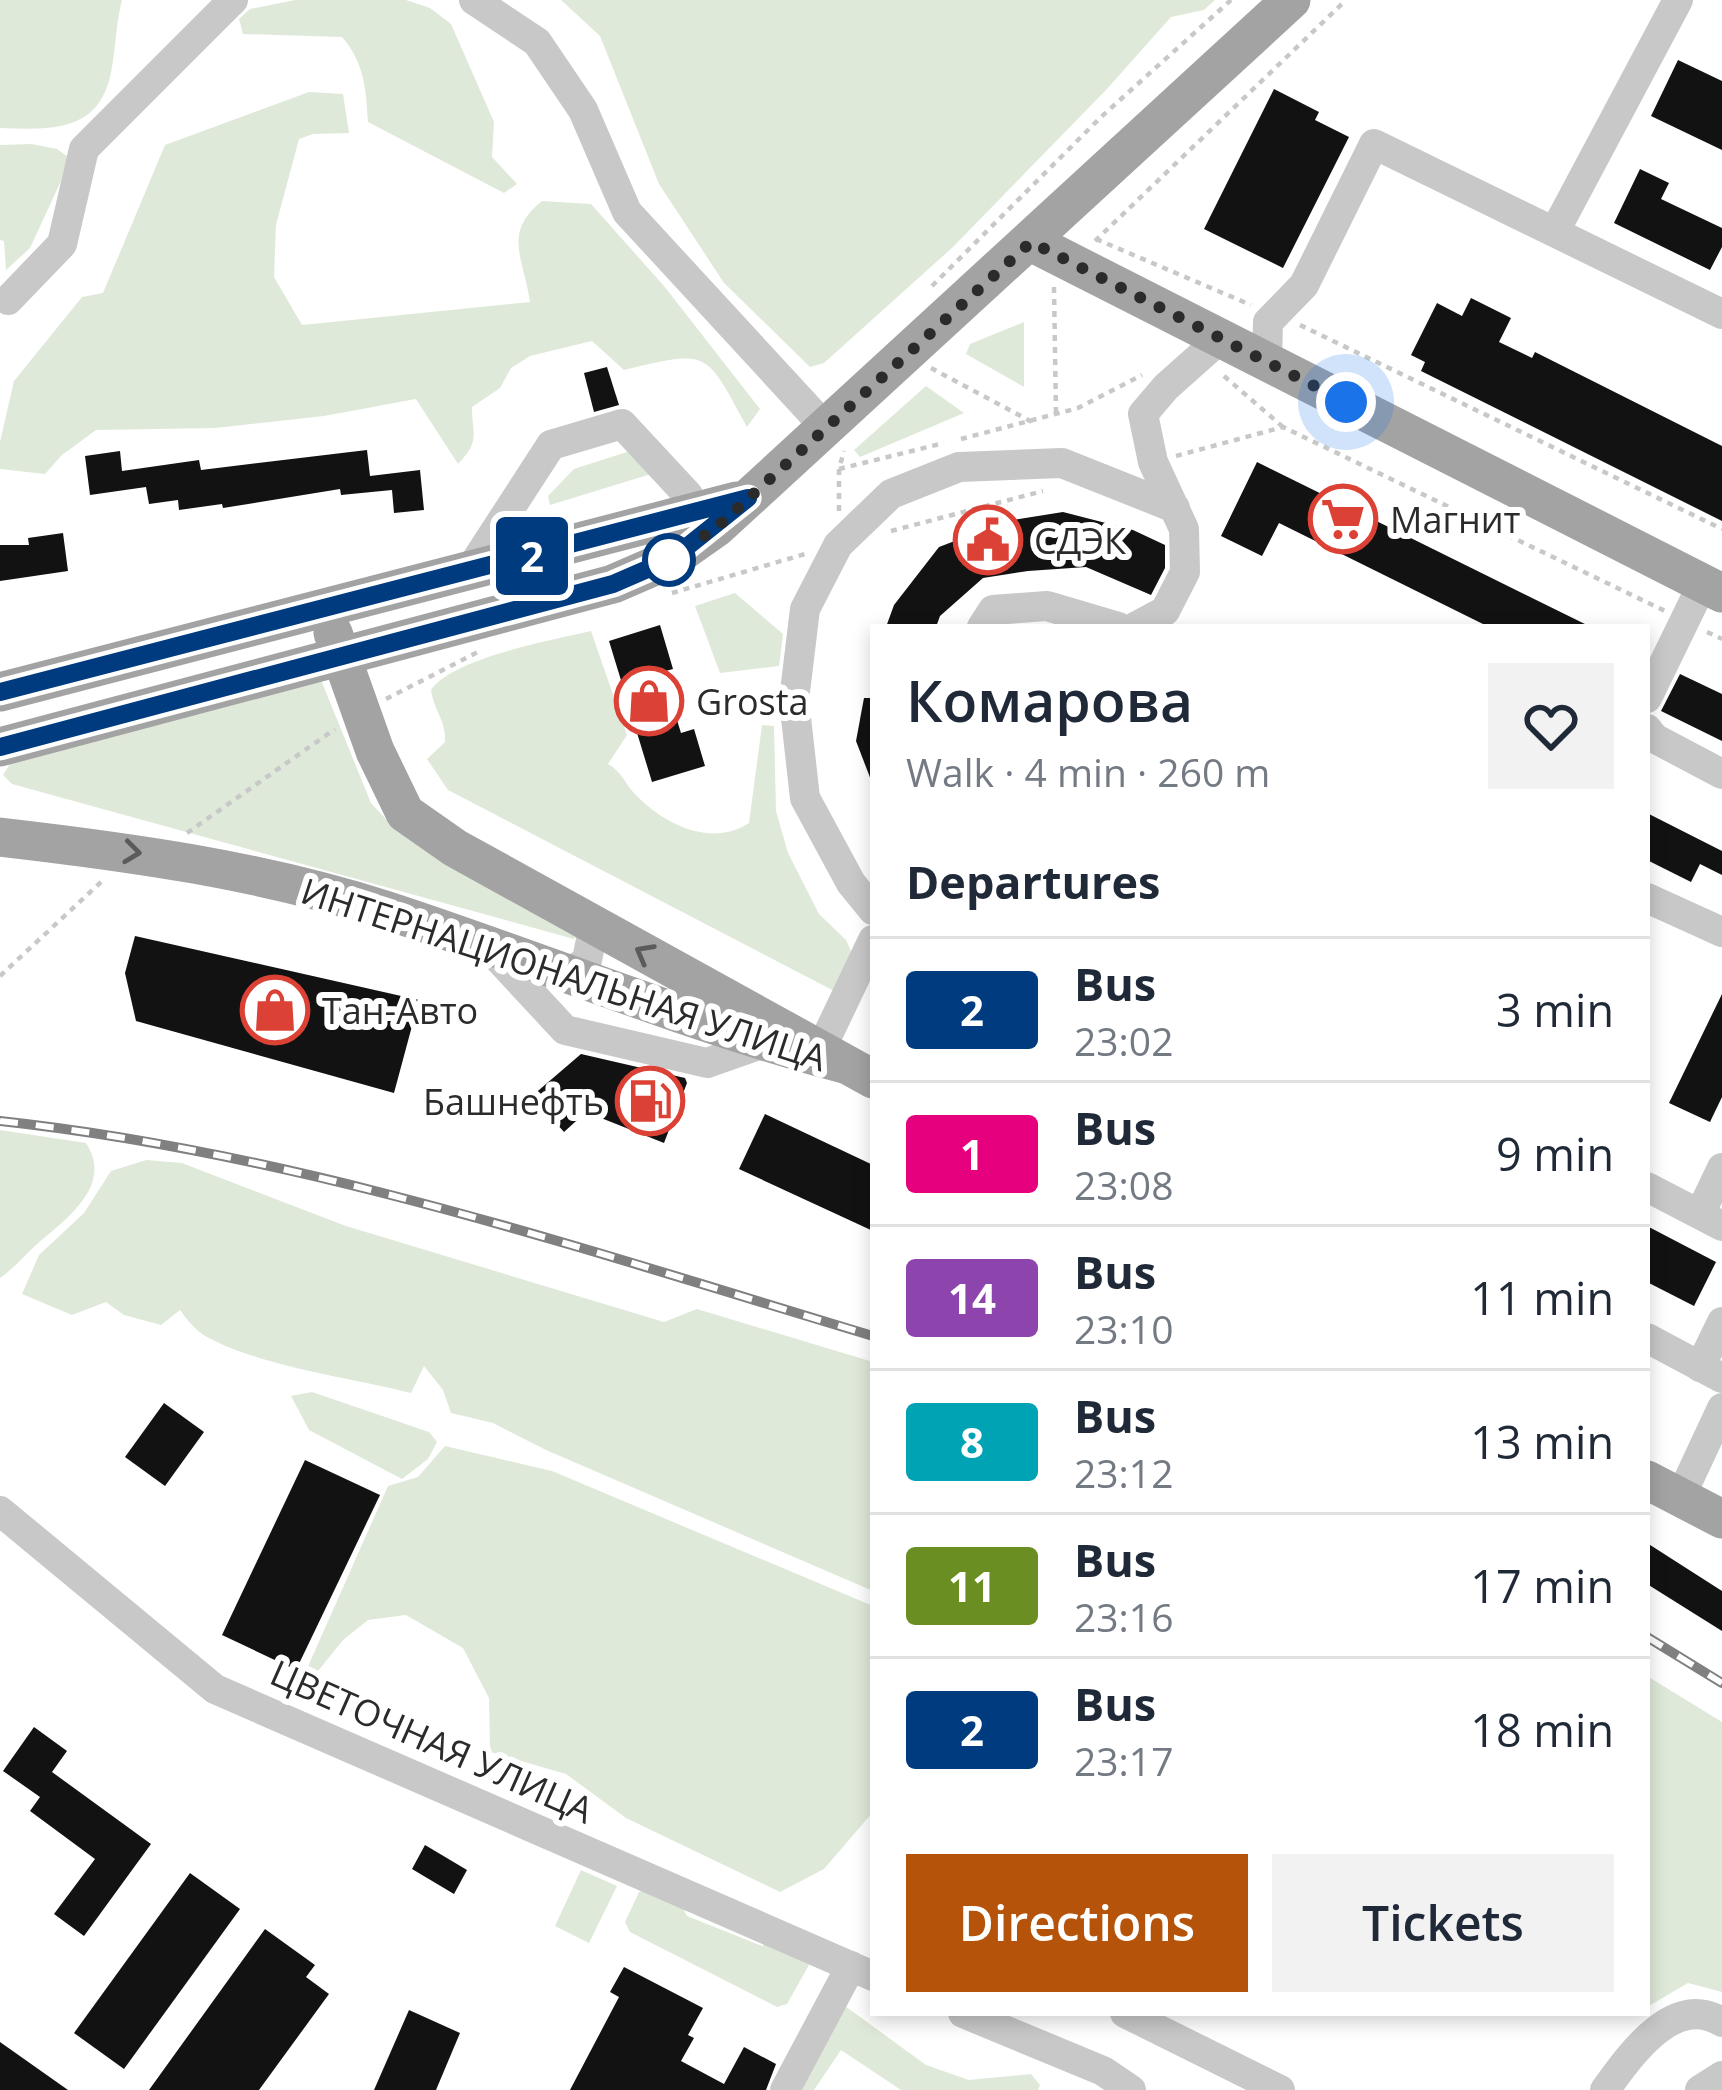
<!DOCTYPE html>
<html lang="en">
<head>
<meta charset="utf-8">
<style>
	body { margin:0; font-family:"Open Sans",sans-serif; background:#f2f2f3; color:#1f2937; height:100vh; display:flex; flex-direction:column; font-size:45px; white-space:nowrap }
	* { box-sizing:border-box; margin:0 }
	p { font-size:39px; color:#747a83 }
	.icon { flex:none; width:66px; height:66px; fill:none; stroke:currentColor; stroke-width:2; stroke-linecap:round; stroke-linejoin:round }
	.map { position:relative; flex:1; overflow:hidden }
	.drawer { position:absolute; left:870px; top:624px; width:780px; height:1392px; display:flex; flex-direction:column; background:#fff; border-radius:0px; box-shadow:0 6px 18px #0003 }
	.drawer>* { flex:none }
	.badge { padding:0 24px; border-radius:9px; font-size:42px; line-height:78px }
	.you { position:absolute; width:60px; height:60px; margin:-30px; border:9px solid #fff; border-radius:50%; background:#1a73e8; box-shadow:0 0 0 18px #1a73e833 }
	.map>.badge { position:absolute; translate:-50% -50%; box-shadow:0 0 0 6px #fff }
	h2 { padding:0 36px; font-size:45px; line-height:108px }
	.round { display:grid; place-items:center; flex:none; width:126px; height:126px; border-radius:0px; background:#f2f2f3 }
	.head { display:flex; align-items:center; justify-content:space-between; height:204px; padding:0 36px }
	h1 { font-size:57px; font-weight:600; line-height:90px }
	.cta { display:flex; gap:24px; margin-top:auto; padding:24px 36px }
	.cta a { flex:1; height:138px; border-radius:0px; background:#b45309; color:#fff; font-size:48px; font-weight:600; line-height:138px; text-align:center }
	.cta a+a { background:#f2f2f3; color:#1f2937 }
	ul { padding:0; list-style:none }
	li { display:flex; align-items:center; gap:36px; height:144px; padding:0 36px; border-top:3px solid #e0e1e3 }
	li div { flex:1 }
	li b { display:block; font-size:45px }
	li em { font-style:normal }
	li .badge { min-width:132px; font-weight:700; text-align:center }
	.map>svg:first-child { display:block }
	.green { fill:#dfe9d9 }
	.building { fill:#121212 }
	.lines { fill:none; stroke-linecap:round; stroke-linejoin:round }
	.path { stroke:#c8c8c8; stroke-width:4.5; stroke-dasharray:6 6; stroke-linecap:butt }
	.minor { stroke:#c8c8c8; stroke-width:30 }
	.major { stroke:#a3a3a3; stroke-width:39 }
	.rail-casing { stroke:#808080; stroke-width:10 }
	.rail { stroke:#fff; stroke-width:6; stroke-dasharray:18; stroke-linecap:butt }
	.oneway { stroke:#5b5b5b }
	.line-casing { stroke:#fff; stroke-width:27 }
	.line { stroke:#003b80; stroke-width:18 }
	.walk { stroke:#2b2b2b; stroke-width:12; stroke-dasharray:0 21.6 }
	.stop-dot { fill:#fff; stroke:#003b80; stroke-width:6 }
	.labels { text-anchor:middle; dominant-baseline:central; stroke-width:12; stroke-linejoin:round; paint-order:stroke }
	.poi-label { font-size:36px; fill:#2b2b2b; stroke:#fff; text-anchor:start }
	.street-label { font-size:36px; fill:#2b2b2b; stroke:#fff }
</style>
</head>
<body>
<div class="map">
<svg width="1722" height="2090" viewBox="0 0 1722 2090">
	<rect width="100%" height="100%" fill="#fff"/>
	<!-- green -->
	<g class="green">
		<path d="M0 0H122C116 23 116 44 112 67 102 132 54 130 0 128Z"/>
		<path d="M295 0H406L430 8 451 24 494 122 492 157 517 184 504 193 368 122C366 89 364 62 342 37L243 34 239 19 250 9Z"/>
		<path d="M561 0H1215L1204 10 1171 17 1106 90 953 247 824 363 810 367 724 283 659 184 600 36Z"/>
		<path d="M309 92 343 94 349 133 313 134 299 139 276 225 274 277 302 325 530 302C524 259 502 233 542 201L591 204 664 286 760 409 747 427C705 351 711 349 624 370L592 341 530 356 511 368 500 388 472 407C472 435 481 440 458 464L416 399 324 416 215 428 96 430 62 455 45 474 0 469V442L14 381 82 297 103 293 165 145Z"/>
		<path d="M31 144 57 149 68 157 61 181 30 248 6 270 4 241 0 240V145Z"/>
		<path d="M1024 322V387L966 354 970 344Z"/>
		<path d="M926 386 964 413 860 457 854 450Z"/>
		<path d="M633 450 651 474 550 505 548 496 574 469Z"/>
		<path d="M735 593 783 634 779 666 720 673 695 606Z"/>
		<path d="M591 631 627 735 608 764C621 771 624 782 634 793 663 824 711 848 749 823L762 725 774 726 776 811 788 853 819 914 846 940 851 951 852 967 840 994 448 790 427 759 445 742C446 720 434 711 431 690 453 658 552 640 591 631Z"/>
		<path d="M321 680 371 803 395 829 578 936 574 939 12 784 3 775 10 764Z"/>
		<path d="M0 1130 86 1143C114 1186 66 1219 36 1245 24 1256 13 1269 0 1278Z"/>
		<path d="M146 1160 182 1163 346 1226 664 1322 697 1309 873 1362V1591L546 1450 493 1423 451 1413 443 1390 424 1366 411 1393C351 1378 260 1366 207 1337 195 1330 188 1321 180 1310L161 1325 124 1315 106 1302 72 1315 22 1294 39 1255 84 1213 111 1171Z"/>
		<path d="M312 1392 429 1432 437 1442 428 1459 402 1479 309 1430 291 1396Z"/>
		<path d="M445 1446 552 1471 873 1606V1812L824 1869 780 1892 626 1818 566 1774 490 1752 489 1698 463 1648 406 1615 368 1620 343 1640 314 1676 306 1671 388 1486 418 1477Z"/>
		<path d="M1647 1676 1722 1722V1992L1688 1983 1647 2007Z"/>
		<path d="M581 1870 617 1886 589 1943 555 1926Z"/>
		<path d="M644 1890 682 1906 687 1916 762 1946 774 1940 804 1956 809 1965 787 2004 777 2007 630 1932 625 1922 639 1892Z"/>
		<path d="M845 2006 926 2065 969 2080 1031 2074 1040 2085 1038 2090H901L841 2050 814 2090H799Z"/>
	</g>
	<!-- building -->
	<g class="building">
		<path d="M1678 60 1722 81V150L1651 116Z"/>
		<path d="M1274 89 1319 112 1315 120 1349 137 1283 268 1204 229Z"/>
		<path d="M1640 169 1669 183 1661 199 1722 228V247L1710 270 1614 223Z"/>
		<path d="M1471 298 1511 318 1499 342 1532 358 1535 352 1722 446V521L1421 371 1425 362 1411 355 1437 303 1462 316Z"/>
		<path d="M607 367 619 405 594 412 584 373Z"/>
		<path d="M367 450 370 476 420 470 424 510 394 513 392 490 341 495 340 489 223 508 222 504 179 510 178 500 149 504 146 487 90 495 85 456 120 451 122 471 199 460 201 470Z"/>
		<path d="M1257 462 1591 627H1489L1279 523 1262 556 1221 536Z"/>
		<path d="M1063 512 1133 530 1165 545V568L1151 595 1086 567 1028 571 983 578 940 616 936 627H886L894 605 939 547 1007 521Z"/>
		<path d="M63 533 68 571 0 581V545H29L28 538Z"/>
		<path d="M660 625 673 669 662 672 681 733 694 729 705 766 652 782 609 641Z"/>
		<path d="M1680 674 1722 694V741L1661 711Z"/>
		<path d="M864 698H873L871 780 856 741Z"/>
		<path d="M1647 813 1722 851V875L1700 864 1691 882 1647 860Z"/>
		<path d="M135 936 419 1000 394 1093 136 1021 125 973Z"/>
		<path d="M1722 994V1097L1710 1122 1669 1103Z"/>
		<path d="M581 1054 685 1078 687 1083 664 1143 586 1112 564 1132 532 1096Z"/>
		<path d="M765 1114 873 1165V1231L739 1169Z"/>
		<path d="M1647 1226 1716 1262 1694 1306 1647 1282Z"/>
		<path d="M164 1403 204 1432 165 1486 125 1457Z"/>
		<path d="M305 1460 380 1495 296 1670 222 1635Z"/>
		<path d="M1647 1543 1722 1591V1631L1647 1584Z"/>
		<path d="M34 1727 67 1751 52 1772 151 1844 84 1936 54 1914 95 1859 30 1811 40 1797 3 1771Z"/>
		<path d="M425 1845 467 1870 454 1894 412 1869Z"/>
		<path d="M190 1873 240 1909 124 2069 74 2033Z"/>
		<path d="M265 1929 315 1965 306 1977 329 1994 259 2090H149Z"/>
		<path d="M624 1967 703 2008 688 2035 694 2038 681 2061 724 2084 744 2047 776 2064 766 2090H570L619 1997 610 1992Z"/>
		<path d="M409 2010 460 2033 436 2090H374Z"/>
		<path d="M0 2042 68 2090H0Z"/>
	</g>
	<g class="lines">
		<!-- path -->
		<g class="path">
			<path d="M1096 239 1251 305"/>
			<path d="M1095 241 1346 0"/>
			<path d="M932 286 1101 117 1231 0"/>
			<path d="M1054 287 1056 415"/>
			<path d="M1300 325 1722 529"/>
			<path d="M931 368 1032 422"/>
			<path d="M1224 376 1283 427"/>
			<path d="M961 439 1078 408 1142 375"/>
			<path d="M1176 456 1283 427 1665 611"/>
			<path d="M839 469 944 443"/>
			<path d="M839 511V469L844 451"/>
			<path d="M891 531 1043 491"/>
			<path d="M672 593 805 554"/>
			<path d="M1707 632 1722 639"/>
			<path d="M386 699 478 652"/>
			<path d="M187 833 335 729"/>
			<path d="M0 976 101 882"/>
		</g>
		<!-- minor -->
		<g class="minor">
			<path d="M474 0 537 42 583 110 627 212 826 428"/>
			<path d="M1555 231 1678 0"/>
			<path d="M8 300 62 244 84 149 233 0"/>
			<path d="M1267 362 1268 322 1304 285 1374 144 1722 314"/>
			<path d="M468 573 551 445 622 424 688 495"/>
			<path d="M982 627 993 610 1047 606 1118 627"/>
			<path d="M1135 627 1165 611 1185 572 1184 529 1153 462 1143 414 1166 387 1221 338"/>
			<path d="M1647 698 1703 583"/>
			<path d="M1647 729 1654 738 1722 774"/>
			<path d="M1647 898 1722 932"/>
			<path d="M873 910 851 883 805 798 794 700 805 609 838 545 891 494 959 467 1062 463 1175 508"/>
			<path d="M487 946 565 1030 707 1063 764 1043"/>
			<path d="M569 974 587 960 594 925"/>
			<path d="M820 1051 873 940"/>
			<path d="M1647 1187 1722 1226"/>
			<path d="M1700 1214 1722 1168"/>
			<path d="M1647 1338 1722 1378"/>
			<path d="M1700 1367 1722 1322"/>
			<path d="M1680 1498 1722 1408"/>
			<path d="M0 1511 215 1689 873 1976"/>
			<path d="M963 2013 1103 2071 1131 2090"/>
			<path d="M1125 2013 1280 2090"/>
			<path d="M785 2090 851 1966"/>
			<path d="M1605 2090C1630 2056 1673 1992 1722 2022"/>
			<path d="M1700 2090 1722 2076"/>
		</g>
		<!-- major -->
		<g class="major">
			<path d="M1031 242 1722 593"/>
			<path d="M333 633 375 751 405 813 455 848 873 1079"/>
			<path d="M0 692 737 501"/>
			<path d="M0 747 613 584 673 558 717 527 1291 0"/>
			<path d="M0 837C130 852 260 870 385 910 539 960 688 1023 844 1064"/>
			<path d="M1647 1480 1722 1519"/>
		</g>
		<defs>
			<g id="rail">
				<path d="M0 1121C299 1153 586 1250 873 1336"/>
				<path d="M1647 1637 1722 1683"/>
			</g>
		</defs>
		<!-- rail casing -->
		<use href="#rail" class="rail-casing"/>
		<!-- rail -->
		<use href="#rail" class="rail"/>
	</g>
	<!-- one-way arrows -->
	<defs><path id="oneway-chevron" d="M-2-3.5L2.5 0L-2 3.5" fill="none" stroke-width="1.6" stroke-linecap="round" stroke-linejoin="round" transform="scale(3)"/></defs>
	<g class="oneway">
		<use href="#oneway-chevron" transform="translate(132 852) rotate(7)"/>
		<use href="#oneway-chevron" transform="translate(644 953) rotate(-151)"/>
	</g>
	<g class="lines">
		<defs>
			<path id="line" d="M0 692 748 498 673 558 613 584 0 747"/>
		</defs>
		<!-- line casing -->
		<use href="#line" class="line-casing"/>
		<!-- line -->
		<use href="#line" class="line"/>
		<!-- walk -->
		<path class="walk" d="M669 560 717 527 1031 242 1346 402"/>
	</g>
	<!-- icons -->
	<defs>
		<symbol id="supermarket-ring" viewBox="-11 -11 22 22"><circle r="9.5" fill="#fff" stroke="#db4135" stroke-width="1.5"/><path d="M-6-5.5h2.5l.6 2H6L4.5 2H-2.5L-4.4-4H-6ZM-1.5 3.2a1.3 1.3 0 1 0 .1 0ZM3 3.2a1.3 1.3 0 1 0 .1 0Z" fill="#db4135"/></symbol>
		<symbol id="civic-ring" viewBox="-11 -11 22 22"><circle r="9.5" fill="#fff" stroke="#db4135" stroke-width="1.5"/><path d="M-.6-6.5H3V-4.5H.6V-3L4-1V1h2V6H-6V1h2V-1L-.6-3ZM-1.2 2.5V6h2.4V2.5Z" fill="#db4135"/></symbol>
		<symbol id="shop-ring" viewBox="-11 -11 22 22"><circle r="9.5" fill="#fff" stroke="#db4135" stroke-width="1.5"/><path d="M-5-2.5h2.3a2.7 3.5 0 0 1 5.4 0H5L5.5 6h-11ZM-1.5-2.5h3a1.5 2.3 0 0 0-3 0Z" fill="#db4135"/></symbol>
		<symbol id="fuel-ring" viewBox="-11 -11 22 22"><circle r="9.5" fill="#fff" stroke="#db4135" stroke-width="1.5"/><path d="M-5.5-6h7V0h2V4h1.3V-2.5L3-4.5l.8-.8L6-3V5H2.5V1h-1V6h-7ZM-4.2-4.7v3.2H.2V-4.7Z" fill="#db4135"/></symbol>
	</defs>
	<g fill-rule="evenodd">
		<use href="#supermarket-ring" x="1305" y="481" width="76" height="76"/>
		<use href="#civic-ring" x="950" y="502" width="76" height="76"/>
		<use href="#shop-ring" x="611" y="663" width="76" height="76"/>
		<use href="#shop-ring" x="237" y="972" width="76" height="76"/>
		<use href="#fuel-ring" x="612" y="1063" width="76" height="76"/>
	</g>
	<!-- markers -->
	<circle class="stop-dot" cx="669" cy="560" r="24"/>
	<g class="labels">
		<!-- poi labels -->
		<g class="poi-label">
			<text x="1390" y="519">Магнит</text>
			<text x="1034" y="540">СДЭК</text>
			<text x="696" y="701">Grosta</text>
			<text x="322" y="1010">Тан-Авто</text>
			<text x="604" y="1101" text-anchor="end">Башнефть</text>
		</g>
		<!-- street labels -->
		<g class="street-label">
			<text transform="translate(564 974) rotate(18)">ИНТЕРНАЦИОНАЛЬНАЯ УЛИЦА</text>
			<text transform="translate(432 1741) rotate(24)">ЦВЕТОЧНАЯ УЛИЦА</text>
		</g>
	</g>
</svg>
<div class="you" style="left:1346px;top:402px"></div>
<b class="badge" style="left:532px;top:556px;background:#003b80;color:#fff">2</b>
<section class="drawer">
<div class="head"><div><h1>Комарова</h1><p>Walk · 4 min · 260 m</p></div><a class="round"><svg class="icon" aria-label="heart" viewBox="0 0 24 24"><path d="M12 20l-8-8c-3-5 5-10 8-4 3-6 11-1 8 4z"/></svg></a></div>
<h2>Departures</h2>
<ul>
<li><span class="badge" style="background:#003b80;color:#fff">2</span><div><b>Bus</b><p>23:02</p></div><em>3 min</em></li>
<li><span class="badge" style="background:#e6007e;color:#fff">1</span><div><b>Bus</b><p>23:08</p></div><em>9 min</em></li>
<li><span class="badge" style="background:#8e44ad;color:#fff">14</span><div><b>Bus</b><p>23:10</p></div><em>11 min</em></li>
<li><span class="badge" style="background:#00a3b4;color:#fff">8</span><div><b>Bus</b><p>23:12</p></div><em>13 min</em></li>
<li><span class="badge" style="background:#6b8e23;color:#fff">11</span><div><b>Bus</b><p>23:16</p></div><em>17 min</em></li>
<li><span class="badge" style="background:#003b80;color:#fff">2</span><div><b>Bus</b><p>23:17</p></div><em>18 min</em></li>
</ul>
<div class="cta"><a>Directions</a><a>Tickets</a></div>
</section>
</div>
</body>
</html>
